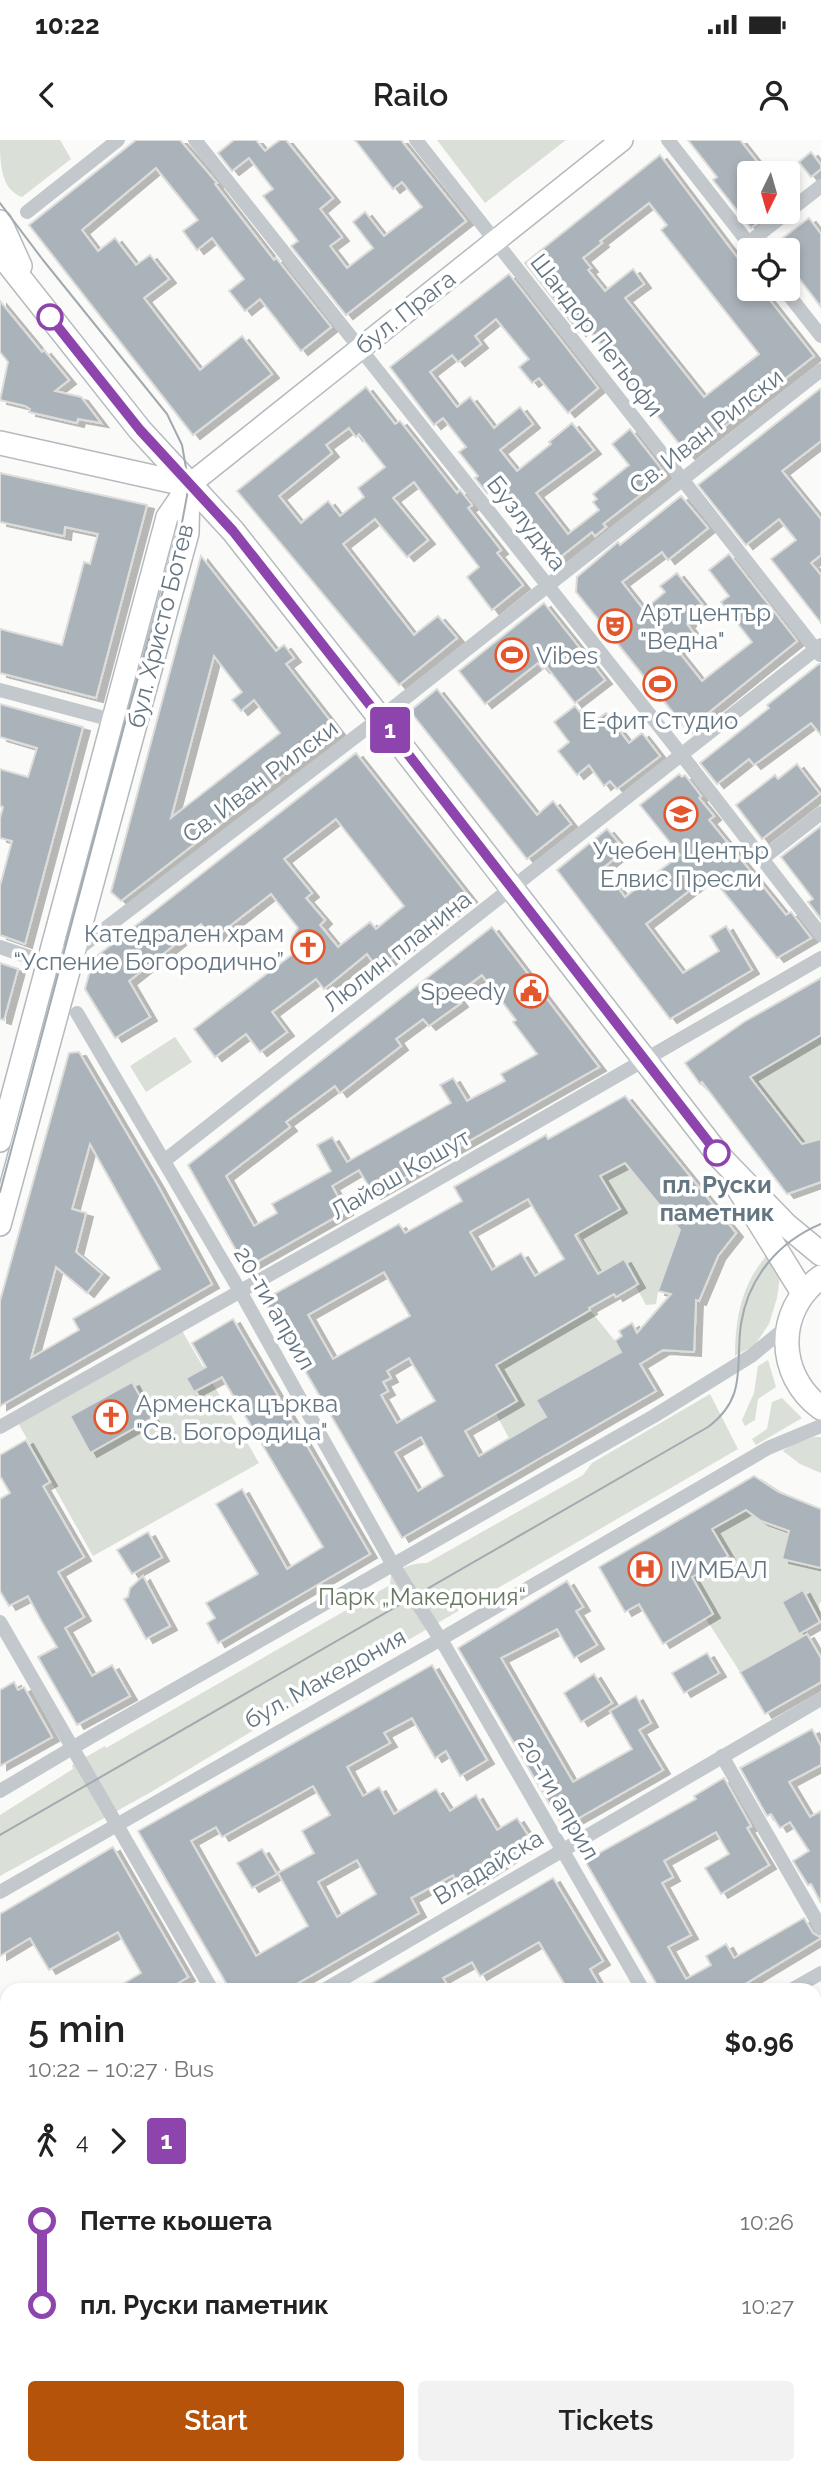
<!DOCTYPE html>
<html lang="en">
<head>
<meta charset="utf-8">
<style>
	body { margin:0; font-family:Raleway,sans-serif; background:#f2f2f2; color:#222; height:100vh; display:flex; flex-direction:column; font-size:26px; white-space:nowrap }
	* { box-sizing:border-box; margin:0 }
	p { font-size:23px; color:#767676 }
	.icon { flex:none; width:38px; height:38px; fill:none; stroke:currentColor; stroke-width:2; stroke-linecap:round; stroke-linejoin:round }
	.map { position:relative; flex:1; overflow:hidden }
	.panel { position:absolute; left:0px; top:1843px; width:822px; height:492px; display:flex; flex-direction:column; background:#fff; border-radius:21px 21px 0 0; box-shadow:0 4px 10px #0003 }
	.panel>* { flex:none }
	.badge { padding:0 14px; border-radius:5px; font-size:24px; line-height:46px }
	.needle { width:46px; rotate:185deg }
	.controls { position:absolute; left:737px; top:21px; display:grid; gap:14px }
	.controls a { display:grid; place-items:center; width:63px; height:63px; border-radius:7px; background:#fff; box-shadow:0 4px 10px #0003; font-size:35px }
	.map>.badge { position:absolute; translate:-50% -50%; box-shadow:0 0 0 4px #fff }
	.legs { display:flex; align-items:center; gap:10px; height:77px; padding:0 28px; font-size:23px }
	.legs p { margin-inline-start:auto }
	.head { display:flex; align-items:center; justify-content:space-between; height:119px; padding:0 28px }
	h1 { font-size:38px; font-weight:600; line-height:52px }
	.cta { display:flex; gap:14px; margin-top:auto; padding:14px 28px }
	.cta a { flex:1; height:80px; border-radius:7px; background:#b45309; color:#fff; font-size:28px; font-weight:600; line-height:80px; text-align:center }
	.cta a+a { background:#f2f2f2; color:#222 }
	ul { padding:0 28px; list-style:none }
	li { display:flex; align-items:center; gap:24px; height:84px; font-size:26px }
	li i { display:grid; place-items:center; width:10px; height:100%; margin:0 9px; background:currentColor }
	li i::after { content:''; width:18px; height:18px; margin:-9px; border:5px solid; border-radius:50%; background:#fff }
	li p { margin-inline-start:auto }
	li:first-child i { background:linear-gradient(#0000 50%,currentColor 0) }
	li:last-child i { background:linear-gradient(currentColor 50%,#0000 0) }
	.status { display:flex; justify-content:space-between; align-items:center; height:49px; padding:0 35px; background:#fff; direction:ltr }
	.status svg { height:19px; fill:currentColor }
	header { display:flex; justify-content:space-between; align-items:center; height:91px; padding:0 28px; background:#fff; font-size:32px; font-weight:600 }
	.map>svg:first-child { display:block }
	.built { fill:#e8e9e9 }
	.green { fill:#dadfd7; fill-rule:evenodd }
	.building { fill:#aab3b9; stroke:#dcdcda; stroke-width:2; fill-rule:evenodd; filter:url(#shadow) }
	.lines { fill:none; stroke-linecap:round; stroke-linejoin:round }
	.secondary-casing { stroke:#b3babf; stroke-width:24 }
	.primary-casing { stroke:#b5babe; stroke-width:26 }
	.street { stroke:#c3c8cc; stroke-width:14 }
	.secondary { stroke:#fff; stroke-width:21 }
	.primary { stroke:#fff; stroke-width:23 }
	.tram { stroke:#a2aab0; stroke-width:2 }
	.line-1-casing { stroke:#fff; stroke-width:16 }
	.line-1 { stroke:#8e44ad; stroke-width:10 }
	.stop-1-dot { fill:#fff; stroke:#8e44ad; stroke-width:3.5 }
	.labels { text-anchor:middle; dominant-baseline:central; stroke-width:7; stroke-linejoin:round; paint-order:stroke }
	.street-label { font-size:24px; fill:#657683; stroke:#fff }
	.poi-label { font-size:24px; fill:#657683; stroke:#fff; text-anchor:start }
	.stop-label { font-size:24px; font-weight:bold; fill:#657683; stroke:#fff }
	.park-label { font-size:24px; fill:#687a64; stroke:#fff }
</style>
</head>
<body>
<div class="status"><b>10:22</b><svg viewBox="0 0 49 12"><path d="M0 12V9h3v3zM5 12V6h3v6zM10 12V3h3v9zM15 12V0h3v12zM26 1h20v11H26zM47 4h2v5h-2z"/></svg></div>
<header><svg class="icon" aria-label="back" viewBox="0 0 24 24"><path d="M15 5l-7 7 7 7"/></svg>Railo<svg class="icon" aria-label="person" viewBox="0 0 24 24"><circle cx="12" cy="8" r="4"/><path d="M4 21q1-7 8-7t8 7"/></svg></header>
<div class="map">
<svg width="821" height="2334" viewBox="0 0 821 2334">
	<defs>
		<filter id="shadow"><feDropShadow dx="7" dy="4" stdDeviation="0" flood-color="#0004"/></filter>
	</defs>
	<rect width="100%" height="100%" fill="#fafaf8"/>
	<!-- built -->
	<path class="built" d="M821 1946V2044L816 2047V1949Z"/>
	<!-- green -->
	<g class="green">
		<path d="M0 0H60L71 19 22 57C0 50 0 20 0 0Z"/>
		<path d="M437 0H566L485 63Z"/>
		<path d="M821 878V999L804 1007 745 930 715 958 700 944 721 930 796 910 814 899Z"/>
		<path d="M175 897 192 922 146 952 130 926Z"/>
		<path d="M606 999 681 1091 658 1151 656 1164 646 1165 635 1145 638 1143 624 1119 601 1132 578 1093 619 1069 600 1036 605 1033Z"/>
		<path d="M768 1114 780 1136 777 1158 769 1184 755 1205 735 1216C735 1177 742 1143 768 1114Z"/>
		<path d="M590 1170 615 1201 627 1222 536 1260 546 1277 530 1287 547 1316 525 1328 496 1274 517 1261 496 1225Z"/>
		<path d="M181 1189 259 1323 93 1416 17 1281ZM131 1242 152 1278 90 1312 70 1276Z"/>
		<path d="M768 1220 776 1247 758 1259 755 1280 745 1286 742 1280 754 1253 758 1226Z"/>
		<path d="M710 1254 738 1309 277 1576 151 1652 0 1736V1675L73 1629 72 1625 105 1606 106 1608 390 1445 391 1435C403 1427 412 1423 427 1423L583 1335 592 1323Z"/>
		<path d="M782 1258 802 1278 756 1305 752 1299 767 1289 772 1262Z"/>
		<path d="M814 1297H821V1333L800 1324 783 1311 791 1305Z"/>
		<path d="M747 1370 761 1381 789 1391 782 1419 797 1423 801 1410 820 1398 813 1426 821 1428V1462L819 1464 821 1482 803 1450 782 1462 799 1493 805 1490 807 1494 740 1532 706 1479 713 1474 683 1423 712 1389Z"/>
		<path d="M457 2328H573L571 2334H478Z"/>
	</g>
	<!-- building -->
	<g class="building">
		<path d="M136 0H180L217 43 215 44 274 120 276 118 331 187 301 211 260 159 245 171 229 151 244 139 212 98 197 110 183 91 198 80 156 28 82 90 98 111 115 98 136 125 150 115 169 139 144 158 200 230 242 196 272 234 193 295 29 85Z"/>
		<path d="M234 0H256L265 11 280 0H286L333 58 320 69 342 97 330 106 347 128 373 108 353 82 365 72 384 96 422 67 402 42 393 49 355 0H401L466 81 346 175 291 106 298 101 263 56 273 49 249 18 232 31 218 13Z"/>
		<path d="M688 0H740L766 33H749V72H772L751 88 713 40 717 37Z"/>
		<path d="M811 12 821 25V29L811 37 799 22Z"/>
		<path d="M660 15 749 133V149H761L814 216 688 315 586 186 579 192 525 123ZM649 63 667 85 661 90 759 214 704 257 625 158 644 144 633 129 605 151 588 130 591 128 583 118 602 103 600 101Z"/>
		<path d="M809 78 821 94V167L788 124V110H767Z"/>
		<path d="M509 134 598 248 568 273 539 238 532 243 519 227 529 219 496 179 475 196 481 204 458 222 452 215 430 232 457 267 470 257 494 288 520 267 533 284 500 310 517 331 551 304 549 302 572 283 594 310 536 353 568 394 599 370 593 362 597 359 593 354 629 325 612 304 630 289 666 335 603 384 606 387 595 396 592 392 554 422 495 347 487 353 475 338 478 336 459 312 466 307 443 278 434 285 390 227Z"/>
		<path d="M0 161 42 212 44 210 69 240 55 251 81 257 101 283 78 279 77 283 29 272 30 269 25 266 0 260 8 222 0 212Z"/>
		<path d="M366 247 395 284 400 281 457 353 460 350 472 365 468 368 501 410 497 413 523 445 492 470 467 437 479 427 414 342 393 358 428 400 407 417 375 379 343 404 414 495 438 476 457 498 399 545 237 351ZM349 288 356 297 359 294 385 327 358 348 364 357 340 376 328 361 301 383 279 356 332 313 326 305Z"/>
		<path d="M821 248V301L782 331 821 379V415L811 423 821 435V483L771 419 796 400 779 379 746 405 698 345Z"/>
		<path d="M0 333 147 365 96 558 0 533V489L62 505 84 422 90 424 98 394 65 387 64 396 0 382Z"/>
		<path d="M681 356 708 388 668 420 662 412 622 442 644 470 665 452 660 446 677 433 706 469 687 484 696 496 678 511 702 541 752 502 721 462 729 456 709 430 729 414 797 501 687 590 576 452 577 437 618 402 620 405Z"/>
		<path d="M201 416 276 511 284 505 294 518 286 524 339 592 121 761 111 752ZM214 516 242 552 232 560 241 571 254 560 280 593 171 678Z"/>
		<path d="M544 463 605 540 575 563 546 526 543 529 538 523 485 564 459 531Z"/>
		<path d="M819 524H821V595L811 583 754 625 749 619 717 644 700 623 769 568 767 565Z"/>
		<path d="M437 549 537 675 553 661 571 684 527 719 410 571Z"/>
		<path d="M0 564 83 587 25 804 0 795V746L12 701 0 698V678L3 667 0 666V629L28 637 37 608 0 597Z"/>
		<path d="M575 566 590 585 606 573 629 603 642 593 660 616 617 649 610 641 604 646 589 625 577 635 558 611 569 602 554 582Z"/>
		<path d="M356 613 470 758 378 829 367 814 324 849 316 839 272 872 287 892 260 912 246 894 215 917 194 889 294 813 291 809 292 797 298 788 271 754 213 799 201 784 129 841 150 877 115 898 85 849 93 819ZM336 679 404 766 376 789 370 782 338 807 320 785 325 780 306 758 312 753 284 719Z"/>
		<path d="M797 624 820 654 762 699 736 665 775 635 778 639Z"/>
		<path d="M679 634 682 637 685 635 701 656 699 658 714 676 709 680 744 723 786 775 791 772 811 798 777 818 710 735 646 784 683 833 719 811 710 796 726 786 752 830 670 879 557 730 607 689 625 710 603 728 625 757 680 715 640 665Z"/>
		<path d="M821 686V779L808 762 813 759 781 717Z"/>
		<path d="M492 787 599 927 374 1055 359 1030 332 1046 346 1071 246 1128 188 1025ZM482 835 516 880 513 882 537 914 501 934 505 941 467 961 453 938 440 945 451 963 347 1022 332 997 317 1005 331 1031 272 1064 277 1073 254 1086 226 1036 290 987 286 982 335 946 340 953 401 906 396 899 423 879 429 886 461 863 455 855Z"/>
		<path d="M0 823 18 829 4 880 0 879Z"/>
		<path d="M821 838V895L750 937 802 1004 821 999V1042L787 1054 702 942 700 944 685 923 744 882Z"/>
		<path d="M79 912 157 1044 212 1144 0 1266V1161L69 913ZM90 1004 160 1129 73 1179 79 1190 31 1218 56 1127 87 1153 102 1134 76 1112 86 1073 72 1069Z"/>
		<path d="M625 956 736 1093 718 1116 699 1161 696 1160 694 1212 663 1210 640 1224 656 1251 402 1398 267 1165 269 1157 399 1084 405 1093 462 1061 454 1047 546 995 548 999ZM625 1023 680 1090 658 1151 671 1154 637 1193 632 1183 619 1191 622 1196 615 1201 621 1212 536 1260 546 1277 479 1316 465 1291 517 1261 496 1225 590 1170 589 1168 614 1154 616 1157 638 1144 624 1119 598 1134 575 1095 620 1069 600 1036ZM528 1059 564 1119 535 1136 521 1113 492 1130 470 1092ZM384 1132 410 1176 333 1219 308 1175ZM409 1218 435 1261 397 1283 381 1255 388 1251 383 1242 391 1238 387 1231ZM421 1297 443 1336 418 1351 395 1312Z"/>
		<path d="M233 1179 370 1414 218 1503 207 1483 215 1478 206 1463 258 1434 216 1364 242 1349 287 1429 323 1407 222 1237 194 1252 186 1238 206 1227 192 1203Z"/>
		<path d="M132 1242 152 1278 90 1313 70 1276Z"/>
		<path d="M26 1300 50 1342 43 1346 84 1417 58 1432 84 1477 65 1488 92 1536 112 1525 130 1556 77 1585 38 1517 57 1507 42 1482 28 1456 9 1466 0 1451V1359L10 1353 0 1336V1315Z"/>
		<path d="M754 1336 779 1352 821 1369V1428L782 1419 789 1391 761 1381 746 1370 712 1389 728 1416 692 1437 713 1474 663 1504 639 1464 625 1472 599 1427Z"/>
		<path d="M148 1392 162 1417 132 1434 117 1410Z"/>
		<path d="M143 1436 170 1486 146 1499 124 1459 128 1457 130 1448Z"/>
		<path d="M567 1441 583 1467 576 1471 597 1505 574 1518 557 1489 501 1518 573 1642 632 1609 610 1571 636 1556 651 1583 639 1590 663 1630 563 1687 458 1508Z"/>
		<path d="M803 1450 820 1482 799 1494 782 1462Z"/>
		<path d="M807 1494 821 1518V1542L765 1574 740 1532Z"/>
		<path d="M707 1513 719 1533 684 1553 672 1533Z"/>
		<path d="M432 1525 487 1620 460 1636 446 1611 435 1618 412 1578 384 1593 390 1603 347 1627 363 1656 379 1647 394 1674 436 1649 450 1671 476 1655 497 1690 517 1678 533 1703 461 1750 453 1735 411 1758 419 1773 286 1850H230L138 1691ZM313 1646 330 1675 302 1691 314 1713 278 1733 308 1786 256 1816 191 1701 216 1687 222 1697ZM357 1720 376 1754 337 1777 318 1742Z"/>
		<path d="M594 1534 612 1563 581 1582 564 1553Z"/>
		<path d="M14 1542 18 1550 24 1547 52 1597 0 1626V1550Z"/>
		<path d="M812 1589 821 1606V1625L789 1642 810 1677 821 1671V1763L811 1744 808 1745 793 1721 809 1711 790 1682 780 1688 771 1674 767 1676 740 1628Z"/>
		<path d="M724 1638 751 1686 747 1688 769 1725 721 1754 705 1728 729 1714 716 1692 664 1721 673 1737 662 1743 691 1795 668 1807 686 1839 711 1825 706 1816 726 1804 734 1818 804 1778 813 1793 821 1798 735 1850H660L585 1721 696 1659 694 1656Z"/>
		<path d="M113 1707 188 1837 167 1850H113L141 1833 118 1792 49 1830 30 1798 0 1816V1774Z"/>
		<path d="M262 1709 277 1734 252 1748 237 1723Z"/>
		<path d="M553 1738 603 1821 590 1829 602 1850H568L539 1802 480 1836 472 1822 443 1838 450 1850H360Z"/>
	</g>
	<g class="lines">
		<defs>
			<g id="secondary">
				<path d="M0 1001 167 377 189 345 622 0"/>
				<path d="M0 1085 188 393 189 345"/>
			</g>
			<g id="primary">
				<path d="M0 82 20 126"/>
				<path d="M0 113 140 290 233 391 380 578 720 1017 786 1085 821 1114"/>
				<path d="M0 303 189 345"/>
				<path d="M737 1046 803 1153"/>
				<path d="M821 1137C775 1170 776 1235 821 1268"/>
			</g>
		</defs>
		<!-- secondary casing -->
		<use href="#secondary" class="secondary-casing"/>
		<!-- primary casing -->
		<use href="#primary" class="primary-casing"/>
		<!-- street -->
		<g class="street">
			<path d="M195 0 681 614 821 795"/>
			<path d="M416 0 820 515"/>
			<path d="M668 0 754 110"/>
			<path d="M27 72 118 0"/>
			<path d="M748 103 821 46"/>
			<path d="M784 149 821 196"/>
			<path d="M0 550 112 580"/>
			<path d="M762 719 821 673"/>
			<path d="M0 807 47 823"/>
			<path d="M51 810C62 813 71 814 81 807L380 578 821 230"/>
			<path d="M77 873 240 1151 393 1425 446 1508 643 1850"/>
			<path d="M164 1021 821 505"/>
			<path d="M0 1287 393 1065 821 818"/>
			<path d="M0 1482 212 1850"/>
			<path d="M722 1616 821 1788"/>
			<path d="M0 1651 89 1598 654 1276 751 1216 788 1186"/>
			<path d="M0 1752 441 1499 768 1308 821 1286"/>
			<path d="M324 1850 821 1559"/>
			<path d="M791 1850 821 1833"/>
			<path d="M0 1969 7 1965"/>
			<path d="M816 2062 821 2059"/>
			<path d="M816 2126 821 2123"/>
			<path d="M0 2150 7 2162"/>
			<path d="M816 2193 821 2203"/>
			<path d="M0 2277 7 2274"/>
			<path d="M430 2328 432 2334"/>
			<path d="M451 2328 472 2334"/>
			<path d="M223 2334 234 2328"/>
		</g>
		<!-- secondary -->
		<use href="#secondary" class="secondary"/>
		<!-- primary -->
		<use href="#primary" class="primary"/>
		<!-- tram -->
		<g class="tram">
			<path d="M0 63 43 120 167 274 182 305 189 345 181 388 125 583 0 1052"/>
			<path d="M0 1695 708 1287C748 1257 735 1226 741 1184 748 1138 778 1102 821 1084"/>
		</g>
	</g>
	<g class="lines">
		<defs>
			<path id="line-1" d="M50 177 140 290 233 391 380 578 717 1013"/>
		</defs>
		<!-- line-1 casing -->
		<use href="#line-1" class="line-1-casing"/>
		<!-- line-1 -->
		<use href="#line-1" class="line-1"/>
	</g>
	<!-- icons -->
	<defs>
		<symbol id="theatre-ring" viewBox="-11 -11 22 22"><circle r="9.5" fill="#fff" stroke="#e4572e" stroke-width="1.5"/><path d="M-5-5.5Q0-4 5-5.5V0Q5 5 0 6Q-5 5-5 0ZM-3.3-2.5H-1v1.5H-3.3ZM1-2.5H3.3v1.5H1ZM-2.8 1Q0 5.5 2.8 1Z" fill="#e4572e"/></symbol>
		<symbol id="stadium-ring" viewBox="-11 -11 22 22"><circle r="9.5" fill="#fff" stroke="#e4572e" stroke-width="1.5"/><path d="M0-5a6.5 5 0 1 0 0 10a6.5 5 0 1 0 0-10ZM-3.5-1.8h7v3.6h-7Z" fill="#e4572e"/></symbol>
		<symbol id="school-ring" viewBox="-11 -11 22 22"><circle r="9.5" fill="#fff" stroke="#e4572e" stroke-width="1.5"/><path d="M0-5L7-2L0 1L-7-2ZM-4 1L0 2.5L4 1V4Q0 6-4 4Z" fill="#e4572e"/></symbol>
		<symbol id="church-ring" viewBox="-11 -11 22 22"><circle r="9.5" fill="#fff" stroke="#e4572e" stroke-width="1.5"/><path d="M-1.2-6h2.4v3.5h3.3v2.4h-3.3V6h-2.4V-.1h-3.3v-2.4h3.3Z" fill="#e4572e"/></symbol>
		<symbol id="civic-ring" viewBox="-11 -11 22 22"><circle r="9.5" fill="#fff" stroke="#e4572e" stroke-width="1.5"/><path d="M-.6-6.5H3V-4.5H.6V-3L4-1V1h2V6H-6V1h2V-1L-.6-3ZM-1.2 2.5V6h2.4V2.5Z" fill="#e4572e"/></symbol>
		<symbol id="hospital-ring" viewBox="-11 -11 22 22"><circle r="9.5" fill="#fff" stroke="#e4572e" stroke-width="1.5"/><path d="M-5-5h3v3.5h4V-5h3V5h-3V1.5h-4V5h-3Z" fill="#e4572e"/></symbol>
	</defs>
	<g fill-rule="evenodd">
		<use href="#theatre-ring" x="596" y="467" width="38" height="38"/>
		<use href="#stadium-ring" x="493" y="496" width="38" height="38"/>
		<use href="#stadium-ring" x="641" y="525" width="38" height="38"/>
		<use href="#school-ring" x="662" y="655" width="38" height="38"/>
		<use href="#church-ring" x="289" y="788" width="38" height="38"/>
		<use href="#civic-ring" x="512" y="832" width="38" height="38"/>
		<use href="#church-ring" x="92" y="1258" width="38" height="38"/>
		<use href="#hospital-ring" x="626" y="1410" width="38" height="38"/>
	</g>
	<!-- markers -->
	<g class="stop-1-dot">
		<circle cx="50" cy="177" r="12"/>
		<circle cx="717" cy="1013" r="12"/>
	</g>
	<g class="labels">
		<!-- street labels -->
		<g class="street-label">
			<text transform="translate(405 172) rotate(-38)">бул. Прага</text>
			<text transform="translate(597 195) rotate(52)">Шандор Петьофи</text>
			<text transform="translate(706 291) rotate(-38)">Св. Иван Рилски</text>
			<text transform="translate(527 383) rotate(52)">Бузлуджа</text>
			<text transform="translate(160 486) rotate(-76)">бул. Христо Ботев</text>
			<text transform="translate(260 641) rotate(-37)">Св. Иван Рилски</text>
			<text transform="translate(397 811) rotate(-38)">Люлин планина</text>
			<text transform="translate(400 1034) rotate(-30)">Лайош Кошут</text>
			<text transform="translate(275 1168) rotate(60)">20-ти април</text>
			<text transform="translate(325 1538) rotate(-29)">бул. Македония</text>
			<text transform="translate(559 1658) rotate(60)">20-ти април</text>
			<text transform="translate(488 1727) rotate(-31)">Владайска</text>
		</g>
		<!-- poi labels -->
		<g class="poi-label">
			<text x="640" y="472">Арт център<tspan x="640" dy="28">"Ведна"</tspan></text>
			<text x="536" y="515">Vibes</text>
			<text x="660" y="580" text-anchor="middle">Е-фит Студио</text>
			<text x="681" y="710" text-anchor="middle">Учебен Център<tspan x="681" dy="28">Елвис Пресли</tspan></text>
			<text x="284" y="793" text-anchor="end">Катедрален храм<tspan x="284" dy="28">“Успение Богородично”</tspan></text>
			<text x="506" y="851" text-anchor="end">Speedy</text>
			<text x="136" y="1263">Арменска църква<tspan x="136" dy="28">"Св. Богородица"</tspan></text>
			<text x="670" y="1429">IV МБАЛ</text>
		</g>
		<!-- stop labels -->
		<g class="stop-label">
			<text x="717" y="1044">пл. Руски<tspan x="717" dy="28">паметник</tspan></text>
		</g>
		<!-- park labels -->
		<g class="park-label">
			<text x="422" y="1456">Парк „Македония“</text>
		</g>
	</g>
</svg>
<div class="controls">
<a><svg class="needle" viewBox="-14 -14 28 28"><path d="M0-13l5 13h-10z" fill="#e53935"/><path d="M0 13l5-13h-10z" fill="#767676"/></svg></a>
<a><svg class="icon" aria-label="locate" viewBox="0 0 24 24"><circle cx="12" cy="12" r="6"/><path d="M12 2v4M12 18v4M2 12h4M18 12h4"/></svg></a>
</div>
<b class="badge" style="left:390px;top:590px;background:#8e44ad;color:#fff">1</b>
<section class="panel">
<div class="head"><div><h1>5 min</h1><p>10:22 – 10:27 · Bus</p></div><b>$0.96</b></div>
<div class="legs"><svg class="icon" aria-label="walk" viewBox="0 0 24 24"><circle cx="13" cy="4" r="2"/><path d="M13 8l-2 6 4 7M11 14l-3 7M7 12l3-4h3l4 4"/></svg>4<svg class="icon" aria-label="forward" viewBox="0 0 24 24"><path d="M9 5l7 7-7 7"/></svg><b class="badge" style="background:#8e44ad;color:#fff">1</b></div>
<ul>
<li><i style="color:#8e44ad"></i><b>Петте кьошета</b><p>10:26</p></li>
<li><i style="color:#8e44ad"></i><b>пл. Руски паметник</b><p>10:27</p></li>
</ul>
<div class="cta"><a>Start</a><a>Tickets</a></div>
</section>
</div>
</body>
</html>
